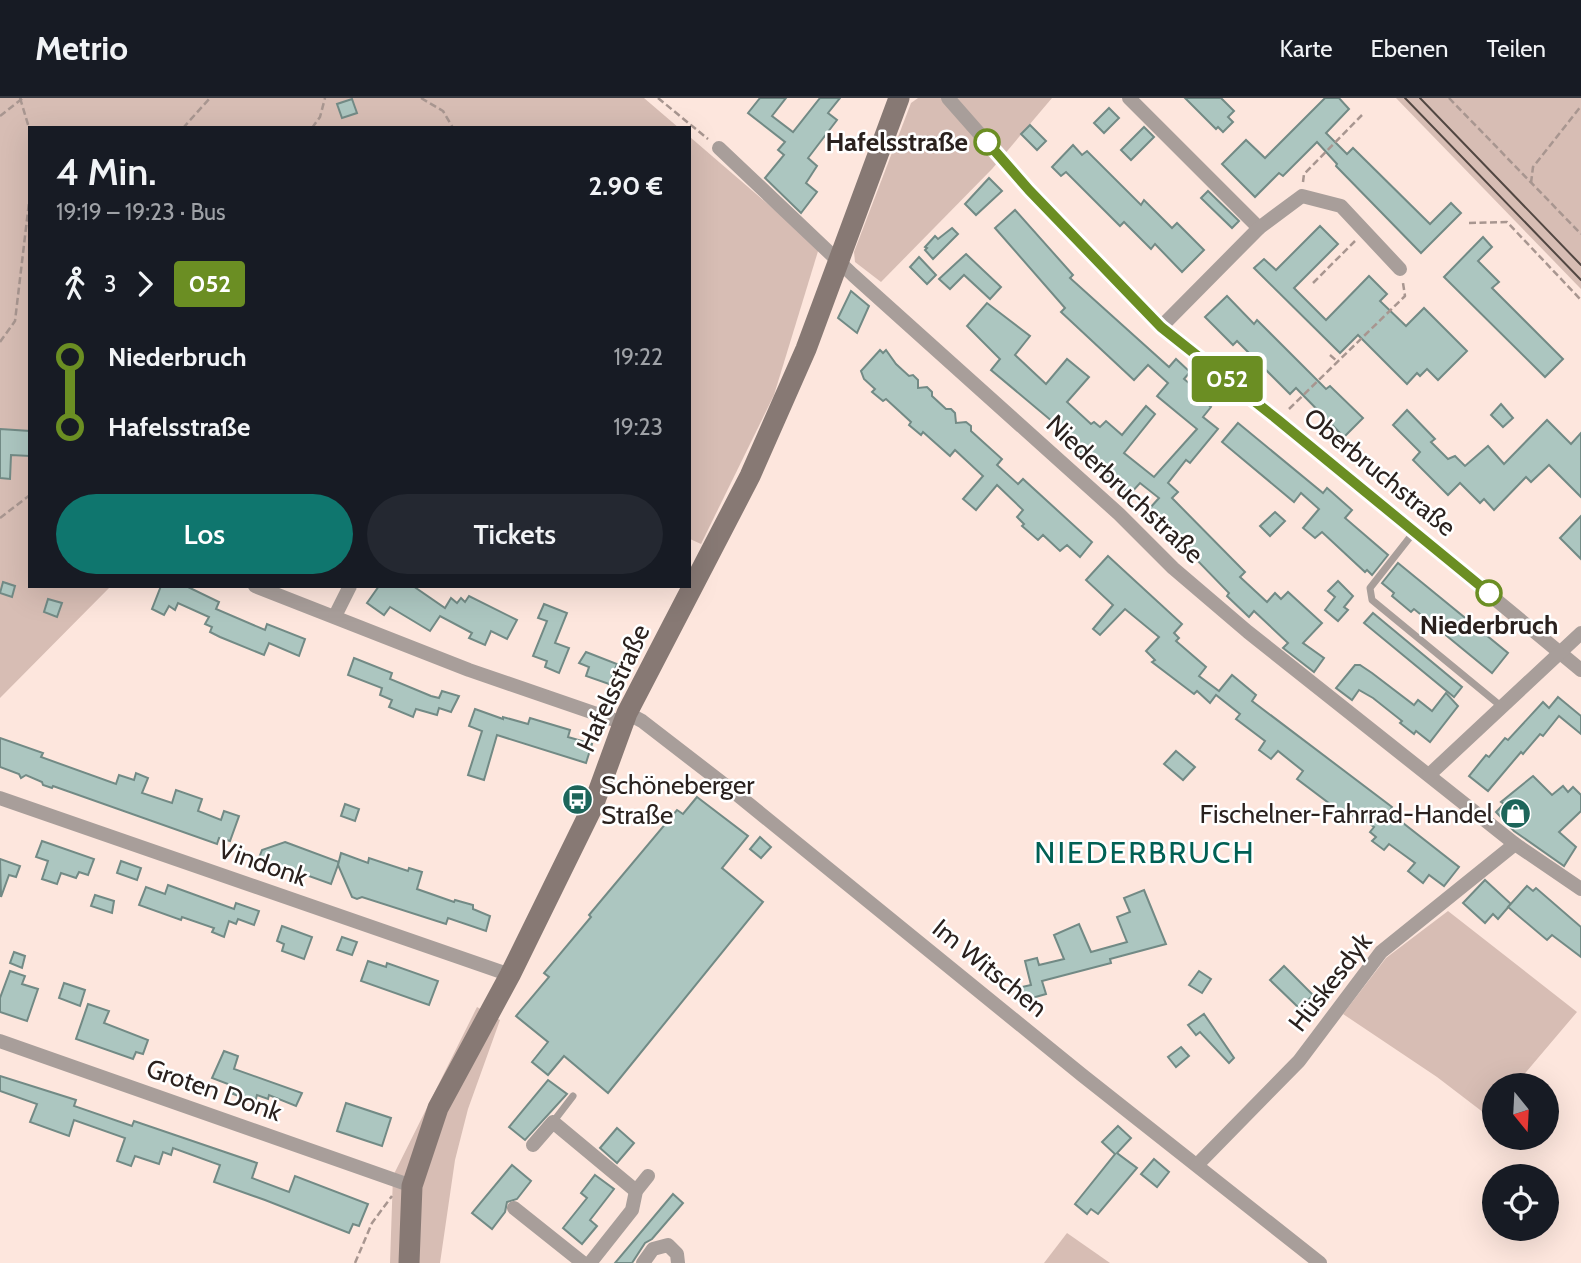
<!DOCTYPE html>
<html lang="de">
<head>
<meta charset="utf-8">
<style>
	body { margin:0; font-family:Cabin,sans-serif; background:#242831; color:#f1f3f6; height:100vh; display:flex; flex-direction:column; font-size:26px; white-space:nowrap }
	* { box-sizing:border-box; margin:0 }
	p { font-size:23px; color:#9ea1a6 }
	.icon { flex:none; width:38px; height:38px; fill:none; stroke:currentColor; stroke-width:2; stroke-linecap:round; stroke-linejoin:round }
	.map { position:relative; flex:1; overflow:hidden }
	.side { position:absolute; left:28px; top:28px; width:663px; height:462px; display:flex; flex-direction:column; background:#171b24; border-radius:0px; box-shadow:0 7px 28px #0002 }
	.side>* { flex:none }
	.badge { padding:0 14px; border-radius:5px; font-size:24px; line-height:46px }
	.needle { width:46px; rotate:162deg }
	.tools { position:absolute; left:1482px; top:975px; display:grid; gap:14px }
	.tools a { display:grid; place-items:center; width:77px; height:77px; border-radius:50%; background:#171b24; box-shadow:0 7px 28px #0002; font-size:35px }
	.map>.badge { position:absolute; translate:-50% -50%; box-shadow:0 0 0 4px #fff }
	.legs { display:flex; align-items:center; gap:10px; height:77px; padding:0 28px; font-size:23px }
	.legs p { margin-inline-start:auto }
	.headline { display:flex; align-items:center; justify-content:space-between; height:119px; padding:0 28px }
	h1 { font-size:38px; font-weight:600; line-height:52px }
	.primary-button { display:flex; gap:14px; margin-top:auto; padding:14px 28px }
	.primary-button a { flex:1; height:80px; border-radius:42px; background:#0f766e; color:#fff; font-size:28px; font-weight:600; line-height:80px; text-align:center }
	.primary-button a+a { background:#242831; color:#f1f3f6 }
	ul { padding:0 28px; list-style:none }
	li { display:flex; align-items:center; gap:24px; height:70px; font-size:26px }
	li i { display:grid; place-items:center; width:10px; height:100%; margin:0 9px; background:currentColor }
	li i::after { content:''; width:18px; height:18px; margin:-9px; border:5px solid; border-radius:50%; background:#171b24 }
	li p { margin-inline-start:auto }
	li:first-child i { background:linear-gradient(#0000 50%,currentColor 0) }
	li:last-child i { background:linear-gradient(currentColor 50%,#0000 0) }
	header { display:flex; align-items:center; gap:42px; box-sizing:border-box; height:98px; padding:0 35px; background:#171b24; border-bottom:2px solid #363941 }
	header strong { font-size:33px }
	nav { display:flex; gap:38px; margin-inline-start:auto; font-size:24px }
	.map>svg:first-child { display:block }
	.green { fill:#d7bdb4 }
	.building { fill:#acc6c0; stroke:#728a85; stroke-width:2 }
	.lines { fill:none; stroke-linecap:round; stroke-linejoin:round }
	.path { stroke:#a89690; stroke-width:2.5; stroke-dasharray:7 3.5; stroke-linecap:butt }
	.lane { stroke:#a89e9a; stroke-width:7 }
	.street { stroke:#a89e9a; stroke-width:14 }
	.secondary { stroke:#877974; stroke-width:21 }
	.tram { stroke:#524742; stroke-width:2 }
	.line-1-casing { stroke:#fff; stroke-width:16 }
	.line-1 { stroke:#6b8e23; stroke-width:10 }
	.stop-1-dot { fill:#fff; stroke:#6b8e23; stroke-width:3.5 }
	.labels { text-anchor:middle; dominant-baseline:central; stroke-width:5; stroke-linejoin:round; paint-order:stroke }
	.stop-label { font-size:26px; font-weight:bold; fill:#2a211e; stroke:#fff; text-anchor:end }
	.street-label { font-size:26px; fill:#2a211e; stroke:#fff }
	.poi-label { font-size:26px; fill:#2a211e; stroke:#fff; text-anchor:start }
	.quarter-label { font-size:30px; letter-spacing:2px; fill:#006054; stroke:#fff }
</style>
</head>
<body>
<header>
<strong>Metrio</strong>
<nav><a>Karte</a><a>Ebenen</a><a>Teilen</a></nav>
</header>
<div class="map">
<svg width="1581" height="1165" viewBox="0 0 1581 1165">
	<rect width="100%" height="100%" fill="#fde6dd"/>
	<!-- green -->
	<g class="green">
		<path d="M0 0H644L679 30H30V488H111L0 600Z"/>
		<path d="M918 0H1052L992 71 881 184 855 164 854 154 911 5Z"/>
		<path d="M1396 0H1581V191Z"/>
		<path d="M690 39 819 150 774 297 701 446 690 441Z"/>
		<path d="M1448 813 1577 914 1515 987H1494V1011L1488 1018 1437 979 1343 916 1386 860Z"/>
		<path d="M477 909 500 922 468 1011 455 1062 440 1165H390L393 1078Z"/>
		<path d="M1067 1135 1110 1165H1044Z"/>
	</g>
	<!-- building -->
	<g class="building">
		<path d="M760 0H786L772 18 793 34 820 0H840L828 15 837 22 808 60 817 68 806 85 817 94 801 115 765 80 784 57 778 52 785 44 748 15Z"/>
		<path d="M1185 0H1221L1234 13 1228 19 1233 24 1223 34 1218 29 1216 31Z"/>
		<path d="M1325 0H1339L1349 11 1326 35 1347 56 1353 50 1430 126 1451 105 1461 115 1421 155 1336 68 1337 66 1317 44 1283 78 1279 75 1255 99 1222 66 1246 42 1265 60Z"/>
		<path d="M352 1 357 15 342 20 337 6Z"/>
		<path d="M1109 10 1119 20 1104 35 1094 25Z"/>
		<path d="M1030 27 1046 43 1037 52 1021 36Z"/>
		<path d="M1144 29 1154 39 1131 62 1121 52Z"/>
		<path d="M1073 47 1082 57 1087 53 1141 107 1144 102 1172 130 1177 125 1204 152 1182 174 1155 146 1151 151 1124 124 1120 128 1066 74 1061 78 1052 69Z"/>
		<path d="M989 80 1002 93 976 117 965 106Z"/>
		<path d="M1208 93 1239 123 1232 130 1201 100Z"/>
		<path d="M1015 112 1073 177 1070 180 1169 269 1176 261 1190 274 1184 281 1208 301 1205 304 1211 309 1203 319 1218 331 1190 365 1186 362 1168 385 1178 394 1172 400 1245 474 1240 479 1267 504 1275 495 1281 501 1288 494 1322 525 1303 545 1324 560 1314 574 1283 550 1288 545 1254 513 1249 519 1227 498 1229 495 1191 456 1193 453 1150 410 1159 400 1140 385 1130 396 1086 360 1078 352 1080 351 1052 325 1053 324 991 272 1000 261 967 228 987 205 1030 238 1015 257 1046 286 1067 261 1089 279 1067 304 1091 326 1094 324 1100 329 1106 323 1122 337 1146 308 1155 316 1124 355 1154 379 1197 331 1157 298 1168 285 1148 267 1134 282 1061 214 1065 210 995 130Z"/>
		<path d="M1320 128 1338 146 1294 190 1326 222 1369 178 1387 196 1380 203 1406 228 1424 210 1467 253 1438 282 1427 271 1420 278 1417 275 1407 286 1358 237 1340 255 1254 170 1264 161 1276 172Z"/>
		<path d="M952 130 958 136 933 161 925 152 927 150 925 149 935 138 938 141Z"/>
		<path d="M1483 139 1492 149 1478 163 1499 184 1492 190 1563 261 1545 279 1444 179Z"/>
		<path d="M966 156 1001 189 990 201 964 177 950 191 939 181Z"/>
		<path d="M919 159 936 177 927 186 910 169Z"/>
		<path d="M851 193 869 208 857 235 838 220Z"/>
		<path d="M1227 198 1254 226 1257 222 1326 291 1330 288 1363 320 1344 339 1296 290 1290 296 1237 243 1233 247 1205 219Z"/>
		<path d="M880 252 883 255 886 252 896 266 909 278 913 277 918 282V290L927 289 932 294V298L946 311H951L955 315 956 325 966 324 971 328V333L1002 361 997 367 1018 386 1023 381 1092 444 1080 459 1067 447 1060 453 1043 437 1038 442 1022 428 1024 426 1017 419 1023 412 997 387 976 412 963 401 983 378 955 352 950 358 923 334 921 337 909 327 911 324 898 312 886 301 883 303 872 294 875 291 864 281 861 273Z"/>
		<path d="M1501 306 1513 320 1503 329 1491 317Z"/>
		<path d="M1407 312 1435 341 1431 344 1448 361 1455 358 1465 368 1488 348 1504 366 1547 322 1571 346 1581 335V399L1549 367 1531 384 1526 379 1494 412 1484 401 1480 405 1460 385 1448 397 1413 362 1420 354 1393 327Z"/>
		<path d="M1238 325 1323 395 1327 390 1352 412 1345 420 1388 457 1372 477 1367 472 1365 474 1322 434 1315 440 1303 430 1319 411 1301 395 1294 404 1222 344Z"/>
		<path d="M0 331 30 333V358L11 357 10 381 0 380Z"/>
		<path d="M1275 414 1285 423 1270 438 1260 428Z"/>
		<path d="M1581 418V461L1560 440Z"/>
		<path d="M1108 458 1182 526 1174 535 1179 540 1176 543 1206 569 1199 578 1219 593 1232 577 1256 597 1252 603 1392 709 1389 714 1459 769 1444 788 1429 777 1423 785 1408 773 1415 765 1389 746 1384 752 1372 743 1376 739 1370 734 1374 729 1354 715 1350 721 1297 681 1303 673 1278 653 1271 661 1259 652 1265 643 1236 621 1240 616 1216 597 1210 605 1197 593 1194 596 1152 564 1155 562 1146 553 1159 539 1125 511 1100 537 1093 531 1113 507 1086 482Z"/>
		<path d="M1398 465 1508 555 1492 575 1414 511 1411 514 1392 498 1394 495 1382 485Z"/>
		<path d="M1338 483 1353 498 1344 509 1348 512 1338 523 1325 512 1335 499 1328 493Z"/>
		<path d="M3 484 15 488 12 499 0 495Z"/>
		<path d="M161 488H186L219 504 216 511 265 532 267 526 305 541 299 558 269 545 264 557 220 539 210 534 212 529 205 526 209 519 178 505 175 512 169 508 164 517 152 511Z"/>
		<path d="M379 488H413L445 510 451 500 457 505 461 500 465 504 469 498 517 522 507 541 491 533 485 547 469 540 472 535 440 518 430 533 390 509 384 517 367 505Z"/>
		<path d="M48 501 62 505 57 519 44 514Z"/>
		<path d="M544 506 567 515 555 545 569 550 559 575 545 569 547 563 533 558 547 523 538 520Z"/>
		<path d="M1373 515 1462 589 1454 599 1364 525Z"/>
		<path d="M586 554 617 566 609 586 586 578 589 569 579 565Z"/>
		<path d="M354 560 392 575 390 581 431 598 439 600 442 593 459 598 451 614 439 610 437 617 416 611 413 619 389 609 392 602 380 597 382 590 348 577Z"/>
		<path d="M1355 567H1360L1372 575 1414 607 1418 602 1432 613 1446 595 1458 608 1430 644 1416 633 1414 636 1400 625 1402 623 1373 600 1359 592 1352 602 1336 590Z"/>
		<path d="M1558 599 1581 618V636L1559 618 1543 638 1540 636 1523 656 1521 654 1488 693 1469 678 1486 657 1489 659 1505 640 1508 642 1543 604 1549 610Z"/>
		<path d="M475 611 503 621V619L528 626 530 620 570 632 568 639 592 646 586 665 497 637 484 682 468 677 482 633 469 628Z"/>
		<path d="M0 640 43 655 41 659 116 686 119 677 134 682 136 675 148 680 142 695 172 705 176 692 202 701 198 713 221 722 224 713 239 718 230 743 219 740 217 746 53 688 52 690 43 687 42 684 26 677 21 680 19 676 0 669Z"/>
		<path d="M1176 653 1195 669 1183 682 1164 666Z"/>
		<path d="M1533 678 1552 697 1563 688 1568 694 1573 689 1581 697V713L1559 734 1576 749 1564 768 1514 733 1496 714 1504 706 1501 704Z"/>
		<path d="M697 699 748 738 722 770 763 804 608 995 564 958 548 977 532 964 548 944 516 918 549 879 544 875 591 819 589 817 677 712 683 716Z"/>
		<path d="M345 706 359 711 355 723 341 718Z"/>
		<path d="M760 739 771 749 761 760 750 751Z"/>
		<path d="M42 743 94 761 88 777 79 774 76 780 61 775 57 786 42 781 48 763 36 759Z"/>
		<path d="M285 744 339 764 331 786 259 760 262 752Z"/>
		<path d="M341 755 368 765 369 760 408 773 409 770 422 774 417 791 454 804 455 802 473 807V811L490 818 486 833 448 820 446 826 362 799 357 801 352 799 338 767Z"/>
		<path d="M0 761 20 768 16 779 9 777 1 799Z"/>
		<path d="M121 763 141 770 137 782 117 775Z"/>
		<path d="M1485 782 1511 806 1498 821 1493 816 1485 825 1463 805Z"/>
		<path d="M168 787 234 811 236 805 259 813 254 827 238 821 236 826 229 823 224 839 212 834 214 830 182 819 181 822 139 807 146 789 165 796Z"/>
		<path d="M1527 788 1533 793 1536 790 1581 829V859L1552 837 1547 842 1508 809Z"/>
		<path d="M1144 792 1166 846 1110 861 1111 865 1042 883 1046 896 1025 902 1022 889 1031 887 1025 863 1037 860 1039 867 1064 861 1054 837 1079 826 1091 854 1127 844 1117 819 1130 814 1124 800Z"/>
		<path d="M95 797 114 803 112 815 91 808Z"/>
		<path d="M282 828 312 839 304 861 282 853 284 846 277 843Z"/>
		<path d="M342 839 357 844 352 857 337 852Z"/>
		<path d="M14 854 25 858 22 870 10 865Z"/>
		<path d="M368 863 386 869 387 865 438 883 429 907 361 883Z"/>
		<path d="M1284 868 1313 897 1300 911 1270 882Z"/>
		<path d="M10 873 25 878 22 886 38 891 27 923 0 914V900Z"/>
		<path d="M1199 873 1211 881 1202 895 1189 887Z"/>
		<path d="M64 885 85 892 80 908 59 900Z"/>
		<path d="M88 906 109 913 104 925 148 942 143 956 136 954 133 961 76 941Z"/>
		<path d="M1204 916 1234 960 1229 965 1200 934 1196 937 1188 927Z"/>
		<path d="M1181 949 1189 958 1176 969 1168 959Z"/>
		<path d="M224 953 238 958 234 971 302 995 296 1008 269 997 268 1001 257 997 255 1004 233 996 236 989 212 980Z"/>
		<path d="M0 978 76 1002 74 1008 132 1028 134 1023 257 1065 252 1080 289 1094 295 1078 368 1106 359 1128 353 1126 349 1135 265 1102 214 1084 220 1067 173 1050 171 1057 163 1054 159 1066 135 1058 131 1068 117 1063 125 1040 74 1022 69 1038 30 1024 37 1006 0 993Z"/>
		<path d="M548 982 567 996 525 1042 509 1029Z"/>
		<path d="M346 1005 391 1020 382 1048 337 1033Z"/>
		<path d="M1118 1028 1131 1040 1117 1055 1137 1070 1098 1116 1091 1111 1087 1116 1075 1106 1115 1056 1102 1044Z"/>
		<path d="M617 1030 634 1045 617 1065 600 1050Z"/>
		<path d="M1154 1061 1169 1074 1157 1089 1141 1076Z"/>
		<path d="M512 1067 531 1083 517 1101 507 1104 505 1114 492 1131 472 1115Z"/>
		<path d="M595 1077 614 1091 590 1122 597 1128 582 1146 563 1130 587 1100 581 1095Z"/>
		<path d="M673 1096 683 1105 652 1141 645 1145 632 1165H615Z"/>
	</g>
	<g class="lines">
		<!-- path -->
		<g class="path">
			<path d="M20 0 30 33"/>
			<path d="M421 0 443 13 453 30"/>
			<path d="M658 0 708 41"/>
			<path d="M1449 0 1581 136"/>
			<path d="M0 18 23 0"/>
			<path d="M183 30 210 0"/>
			<path d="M312 30 320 19 325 0"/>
			<path d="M1303 84 1304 76 1362 17"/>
			<path d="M1531 85 1533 69 1581 8"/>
			<path d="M1469 125 1507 124 1581 202"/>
			<path d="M1313 185 1355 143"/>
			<path d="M0 244 15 223 30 96"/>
			<path d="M1330 257 1338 264"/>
			<path d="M1289 311 1405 198 1403 185"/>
			<path d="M0 420 30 397"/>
			<path d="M355 1165 372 1125 392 1098"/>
		</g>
		<!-- lane -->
		<g class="lane">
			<path d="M1414 434 1370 490 1372 502 1502 609"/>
			<path d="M553 1024 573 998"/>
		</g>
		<!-- street -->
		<g class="street">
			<path d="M948 0 1029 92 1161 229 1278 322 1581 572"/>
			<path d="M1129 0 1259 130"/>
			<path d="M719 50 853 177 1119 416 1173 470 1248 534 1515 746 1581 791"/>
			<path d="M1161 229 1259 130 1302 98 1341 108 1400 171"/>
			<path d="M255 488 469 572 623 625"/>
			<path d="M335 518 350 488"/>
			<path d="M627 615 642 623 734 694 1082 977 1320 1165"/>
			<path d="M1429 677 1581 535"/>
			<path d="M0 700 510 877"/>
			<path d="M0 943 412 1088"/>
			<path d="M533 1047 553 1024 636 1093"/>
			<path d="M1197 1067 1299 963 1381 854 1515 746"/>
			<path d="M514 1110 583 1165"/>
			<path d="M590 1165 632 1112 636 1093 648 1078"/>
			<path d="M643 1165 653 1151 668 1147 677 1156 678 1165"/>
		</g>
		<!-- secondary -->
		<path class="secondary" d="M409 1165 412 1088 438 1010 510 877 593 708 627 615 750 378 806 251 899 0"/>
		<!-- tram -->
		<g class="tram">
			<path d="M1405 0 1581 182"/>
			<path d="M1420 0 1581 167"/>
		</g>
	</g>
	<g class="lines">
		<defs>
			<path id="line-1" d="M987 44 1029 92 1161 229 1278 322 1489 495"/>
		</defs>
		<!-- line-1 casing -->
		<use href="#line-1" class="line-1-casing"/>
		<!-- line-1 -->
		<use href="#line-1" class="line-1"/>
	</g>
	<!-- icons -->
	<defs>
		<symbol id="bus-disc" viewBox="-11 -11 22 22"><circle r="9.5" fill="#1d655a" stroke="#fff"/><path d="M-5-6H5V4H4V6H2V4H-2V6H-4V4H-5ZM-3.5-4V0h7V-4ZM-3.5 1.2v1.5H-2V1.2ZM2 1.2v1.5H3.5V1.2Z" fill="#fff"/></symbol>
		<symbol id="shop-disc" viewBox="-11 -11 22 22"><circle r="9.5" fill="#1d655a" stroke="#fff"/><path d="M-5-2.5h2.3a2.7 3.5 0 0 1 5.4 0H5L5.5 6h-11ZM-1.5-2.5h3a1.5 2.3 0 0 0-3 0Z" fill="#fff"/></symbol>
	</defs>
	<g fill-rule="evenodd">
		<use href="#bus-disc" x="560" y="684" width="35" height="35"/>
		<use href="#shop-disc" x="1498" y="698" width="35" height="35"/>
	</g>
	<!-- markers -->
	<g class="stop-1-dot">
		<circle cx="987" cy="44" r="12"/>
		<circle cx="1489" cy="495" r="12"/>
	</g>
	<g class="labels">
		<!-- stop labels -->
		<g class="stop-label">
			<text x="968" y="44">Hafelsstraße</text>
			<text x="1489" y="527" text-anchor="middle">Niederbruch</text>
		</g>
		<!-- street labels -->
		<g class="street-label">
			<text transform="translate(1380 374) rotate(39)">Oberbruchstraße</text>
			<text transform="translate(1125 391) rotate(43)">Niederbruchstraße</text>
			<text transform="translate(613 590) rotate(-65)">Hafelsstraße</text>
			<text transform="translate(263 765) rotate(19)">Vindonk</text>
			<text transform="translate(990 870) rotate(39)">Im Witschen</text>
			<text transform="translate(1330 884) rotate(-52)">Hüskesdyk</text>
			<text transform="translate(214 992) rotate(19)">Groten Donk</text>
		</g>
		<!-- poi labels -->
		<g class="poi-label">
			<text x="601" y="687">Schöneberger<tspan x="601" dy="30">Straße</tspan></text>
			<text x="1493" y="716" text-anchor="end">Fischelner-Fahrrad-Handel</text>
		</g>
		<!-- quarter labels -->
		<g class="quarter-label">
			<text x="1145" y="754">NIEDERBRUCH</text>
		</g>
	</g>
</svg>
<div class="tools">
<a><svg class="needle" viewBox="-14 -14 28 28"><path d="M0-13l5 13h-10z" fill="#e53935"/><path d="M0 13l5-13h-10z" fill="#9ea1a6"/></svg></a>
<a><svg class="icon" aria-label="locate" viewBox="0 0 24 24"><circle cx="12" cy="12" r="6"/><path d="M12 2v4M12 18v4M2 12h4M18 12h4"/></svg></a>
</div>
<b class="badge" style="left:1227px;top:281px;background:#6b8e23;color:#fff">052</b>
<section class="side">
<div class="headline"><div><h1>4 Min.</h1><p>19:19 – 19:23 · Bus</p></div><b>2.90 €</b></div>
<div class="legs"><svg class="icon" aria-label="walk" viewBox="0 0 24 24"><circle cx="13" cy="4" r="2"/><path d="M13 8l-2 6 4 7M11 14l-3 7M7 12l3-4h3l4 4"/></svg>3<svg class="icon" aria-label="forward" viewBox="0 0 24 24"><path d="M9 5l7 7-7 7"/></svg><b class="badge" style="background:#6b8e23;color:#fff">052</b></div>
<ul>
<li><i style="color:#6b8e23"></i><b>Niederbruch</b><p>19:22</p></li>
<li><i style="color:#6b8e23"></i><b>Hafelsstraße</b><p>19:23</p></li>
</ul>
<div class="primary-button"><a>Los</a><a>Tickets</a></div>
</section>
</div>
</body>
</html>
